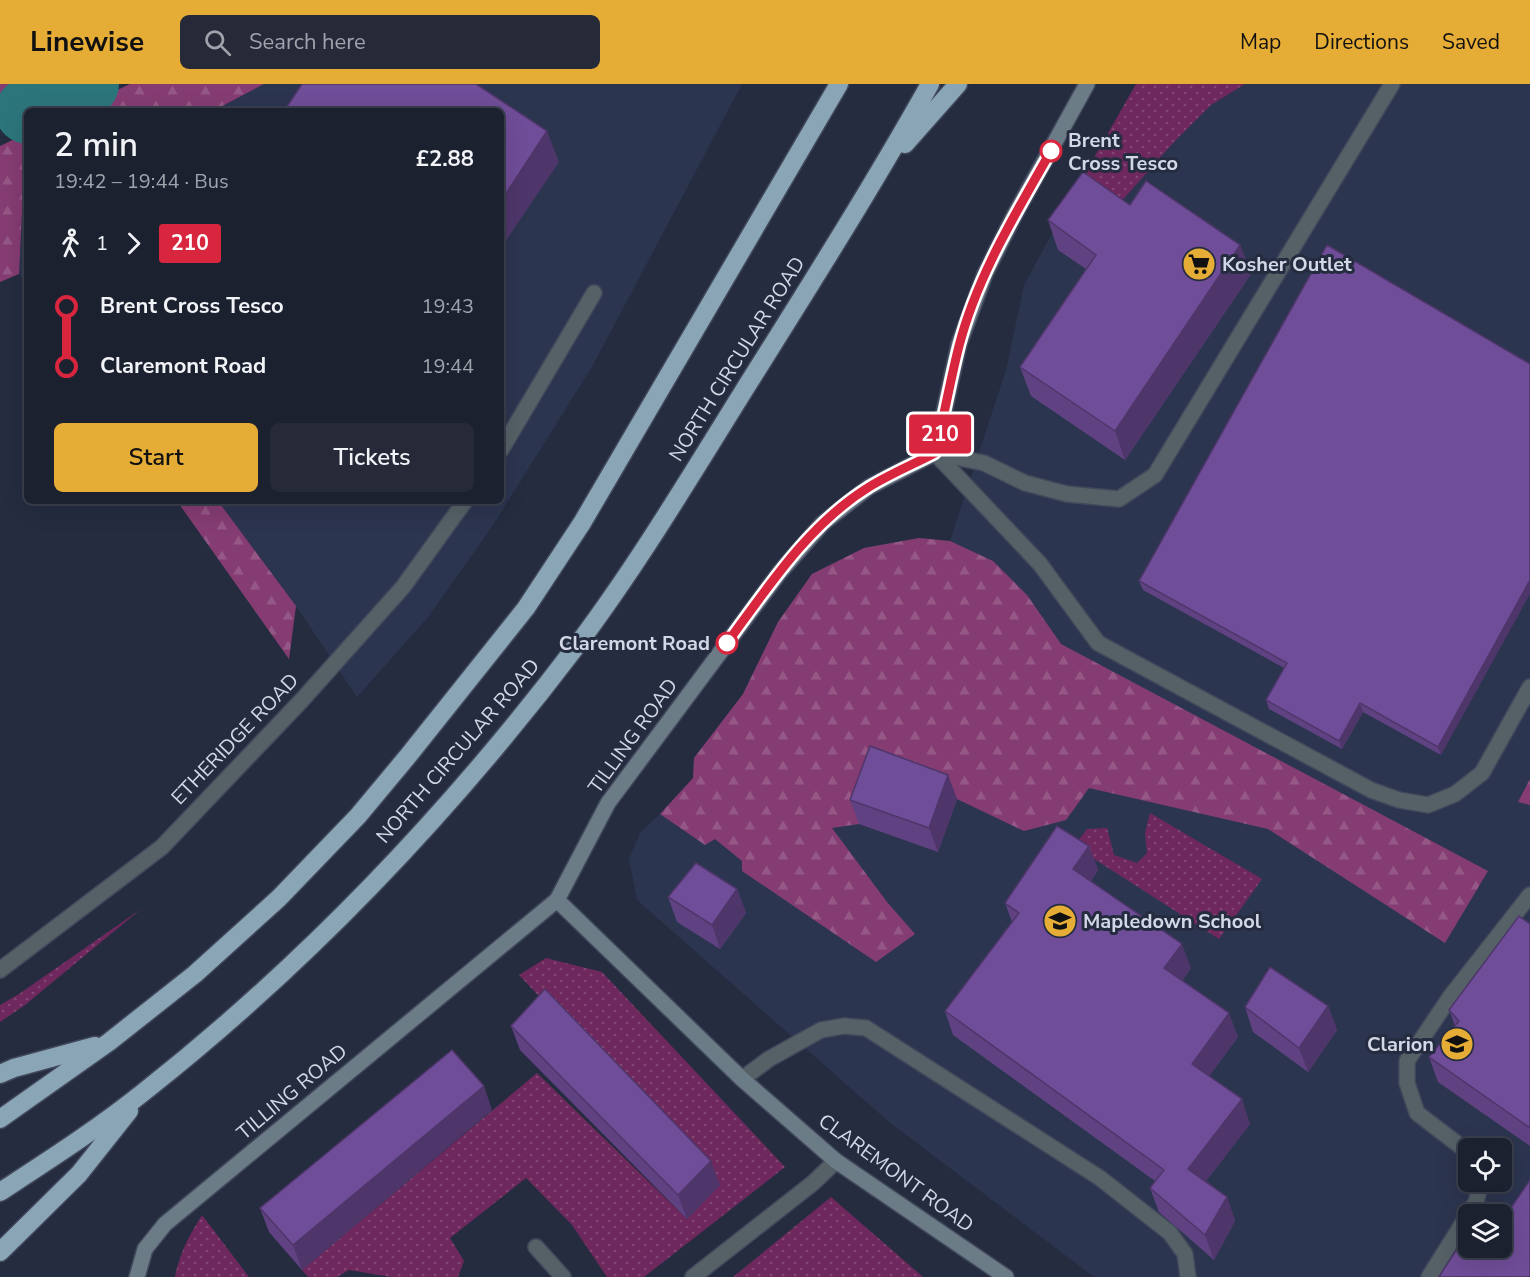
<!DOCTYPE html>
<html lang="en">
<head>
<meta charset="utf-8">
<style>
	body { margin:0; font-family:"Nunito Sans",sans-serif; background:#252938; color:#f1f3f6; height:100vh; display:flex; flex-direction:column; font-size:22px; white-space:nowrap }
	* { box-sizing:border-box; margin:0 }
	p { font-size:20px; color:#a0a3ab }
	.icon { flex:none; width:33px; height:33px; fill:none; stroke:currentColor; stroke-width:2; stroke-linecap:round; stroke-linejoin:round }
	.map { position:relative; flex:1; overflow:hidden }
	.drawer { position:absolute; left:24px; top:24px; width:480px; height:396px; display:flex; flex-direction:column; background:#1c2130; border-radius:9px; box-shadow:0 6px 24px #0002,0 0 0 2px #3a3e4c }
	.drawer>* { flex:none }
	.badge { padding:0 12px; border-radius:4px; font-size:21px; line-height:39px }
	.fabs { position:absolute; left:1458px; top:1054px; display:grid; gap:12px }
	.fabs a { display:grid; place-items:center; width:54px; height:54px; border-radius:9px; background:#1c2130; box-shadow:0 6px 24px #0002,0 0 0 2px #3a3e4c; font-size:30px }
	.map>.badge { position:absolute; translate:-50% -50%; box-shadow:0 0 0 3px #fff }
	.legs { display:flex; align-items:center; gap:9px; height:66px; padding:0 30px; font-size:20px }
	.legs p { margin-inline-start:auto }
	.summary { display:flex; align-items:center; justify-content:space-between; height:102px; padding:0 30px }
	h1 { font-size:33px; font-weight:600; line-height:45px }
	.action { display:flex; gap:12px; margin-top:auto; padding:12px 30px }
	.action a { flex:1; height:69px; border-radius:9px; background:#e6ad36; color:#111; font-size:24px; font-weight:600; line-height:69px; text-align:center }
	.action a+a { background:#252938; color:#f1f3f6 }
	ul { padding:0 30px; list-style:none }
	li { display:flex; align-items:center; gap:21px; height:60px; font-size:22px }
	li i { display:grid; place-items:center; width:9px; height:100%; margin:0 8px; background:currentColor }
	li i::after { content:''; width:15px; height:15px; margin:-8px; border:4px solid; border-radius:50%; background:#1c2130 }
	li p { margin-inline-start:auto }
	li:first-child i { background:linear-gradient(#0000 50%,currentColor 0) }
	li:last-child i { background:linear-gradient(currentColor 50%,#0000 0) }
	header { display:flex; align-items:center; gap:36px; box-sizing:border-box; height:84px; padding:0 30px; background:#e6ad36; color:#111 }
	header strong { font-size:28px }
	nav { display:flex; gap:33px; margin-inline-start:auto; font-size:21px }
	.search { width:420px; height:54px; background:#252938; display:flex; align-items:center; gap:15px; box-sizing:border-box; padding:0 21px; border-radius:9px; color:#a0a3ab; font-size:22px }
	.map>svg:first-child { display:block }
	.built { fill:#2c354f; fill-rule:evenodd }
	.grass { fill:url(#grass-dots) }
	.forest { fill:url(#forest-firs) }
	.lines { fill:none; stroke-linecap:round; stroke-linejoin:round }
	.river { stroke:#2c767b; stroke-width:66 }
	.lane-casing { stroke:#41485b; stroke-width:18 }
	.street-casing { stroke:#41485b; stroke-width:18 }
	.secondary-casing { stroke:#41485b; stroke-width:18 }
	.highway-casing { stroke:#41485b; stroke-width:21 }
	.lane { stroke:#556067; stroke-width:15 }
	.street { stroke:#556067; stroke-width:15 }
	.secondary { stroke:#6b7c87; stroke-width:15 }
	.highway { stroke:#8aa6b6; stroke-width:18 }
	.wall { fill:#604283 }
	.shaded-wall { fill:#4e366a }
	.building { fill:#704d98; stroke:#4e366a; stroke-width:1.5 }
	.line-1-casing { stroke:#fff; stroke-width:14 }
	.line-1 { stroke:#d7263d; stroke-width:9 }
	.stop-1-dot { fill:#fff; stroke:#d7263d; stroke-width:3 }
	.labels { text-anchor:middle; dominant-baseline:central; stroke-width:6; stroke-linejoin:round; paint-order:stroke }
	.stop-label { font-size:20px; font-weight:bold; fill:#d3d8e6; stroke:#252c40; text-anchor:start }
	.poi-label { font-size:20px; font-weight:bold; fill:#d3d8e6; stroke:#252c40; text-anchor:start }
	.street-label { font-size:20px; fill:#d3d8e6; stroke:#252c40 }
</style>
</head>
<body>
<header>
<strong>Linewise</strong>
<div class="search"><svg class="icon" aria-label="search" viewBox="0 0 24 24"><circle cx="10" cy="10" r="6"/><path d="M15 15l6 6"/></svg>Search here</div>
<nav><a>Map</a><a>Directions</a><a>Saved</a></nav>
</header>
<div class="map">
<svg width="1530" height="1193" viewBox="0 0 1530 1193">
	<defs>
		<pattern id="grass-dots" width="8" height="8" patternUnits="userSpaceOnUse" patternTransform="scale(1.5)"><rect width="8" height="8" fill="#6e285d"/><path d="M2 2h.1M6 6h.1" fill="none" stroke="#824674" stroke-width="1.8" stroke-linecap="round"/></pattern>
		<pattern id="forest-firs" width="22" height="20" patternUnits="userSpaceOnUse" patternTransform="scale(1.5)"><rect width="22" height="20" fill="#853c72"/><path d="M5 1l3.5 6h-7zM16 11l3.5 6h-7z" fill="#955786"/></pattern>
	</defs>
	<rect width="100%" height="100%" fill="#252c40"/>
	<!-- built -->
	<g class="built">
		<path d="M264 0H742L593 281 493 441 429 532 357 613 296 522 218 417H501V27H213Z"/>
		<path d="M1245 0H1530V1193H1094L889 1038 637 816 629 775 640 749 660 730 693 694 694 674 743 610 778 538 812 490 864 464 919 454 950 457 1006 286 1024 201 1079 100 1173 59 1211 21ZM1468 1065H1502V1098H1468ZM1468 1131H1502V1164H1468Z"/>
		<path d="M27 125V201L19 190 22 128Z"/>
	</g>
	<!-- grass -->
	<g class="grass">
		<path d="M1136 0H1245L1211 21 1173 59 1119 120 1079 100Z"/>
		<path d="M1150 729 1262 795 1219 855 1074 762 1087 745 1107 744 1114 771 1137 779 1147 769 1145 749Z"/>
		<path d="M141 825 25 921 0 938V921L19 910Z"/>
		<path d="M546 874 602 888 785 1083 644 1193H607L572 1141 526 1094 450 1154 464 1177 458 1193H391L349 1186 337 1193H308L302 1186 537 989 687 1135 719 1102 519 891Z"/>
		<path d="M831 1113 923 1193H733Z"/>
		<path d="M202 1131 249 1193H175C179 1170 190 1150 202 1131Z"/>
	</g>
	<!-- forest -->
	<g class="forest">
		<path d="M0 0H43L0 20Z"/>
		<path d="M130 0H264L213 27H73Z"/>
		<path d="M27 49V125L22 128 19 190 0 198V62Z"/>
		<path d="M177 417H218L296 522 289 575Z"/>
		<path d="M919 454 950 457 993 477 1027 511 1061 560 1488 787 1445 859 1268 745 1089 704 1066 736 1024 747 957 715 879 686 859 740 832 744 887 818 915 850 876 878 742 787V777L715 755 705 761 660 730 693 694 694 674 743 610 778 538 812 490 864 464Z"/>
		<path d="M1530 695V721L1518 718Z"/>
	</g>
	<g class="lines">
		<!-- river -->
		<path class="river" d="M28 27 86 0"/>
		<defs>
			<g id="lane">
				<path d="M935 369 1040 480 1098 559 1371 706 1399 716 1428 721 1455 710 1482 689 1530 603"/>
				<path d="M935 369 984 379 1025 399 1067 410 1119 415 1155 391 1392 0"/>
				<path d="M742 995 769 975 821 946 844 942 866 944 1100 1094 1170 1149 1185 1170 1188 1193"/>
				<path d="M1468 1068 1417 1029 1407 999V977L1450 913 1530 811"/>
				<path d="M536 1163 563 1193"/>
				<path d="M1429 1193 1476 1118 1481 1098"/>
			</g>
			<g id="street">
				<path d="M501 366 594 209"/>
				<path d="M0 886 162 763 302 616 403 503 465 417"/>
				<path d="M693 1193 813 1099 836 1077"/>
			</g>
			<g id="secondary">
				<path d="M557 816 742 995 836 1077 1006 1193"/>
				<path d="M137 1193 145 1165 165 1140 557 816 608 719 780 488 823 439 869 403 935 369 959 260 985 190 1014 132 1087 0"/>
			</g>
			<g id="highway">
				<path d="M905 60 958 0"/>
				<path d="M0 990 14 984 95 962"/>
				<path d="M0 1035 109 958 195 890 279 814 358 732 408 672 526 524 582 439 839 0"/>
				<path d="M0 1108C49 1076 99 1044 145 1007 307 879 453 725 578 560 638 480 690 393 743 308 807 206 871 105 930 0"/>
				<path d="M0 1168 79 1090 129 1027"/>
			</g>
		</defs>
		<!-- lane casing -->
		<use href="#lane" class="lane-casing"/>
		<!-- street casing -->
		<use href="#street" class="street-casing"/>
		<!-- secondary casing -->
		<use href="#secondary" class="secondary-casing"/>
		<!-- highway casing -->
		<use href="#highway" class="highway-casing"/>
		<!-- lane -->
		<use href="#lane" class="lane"/>
		<!-- street -->
		<use href="#street" class="street"/>
		<!-- secondary -->
		<use href="#secondary" class="secondary"/>
		<!-- highway -->
		<use href="#highway" class="highway"/>
	</g>
	<!-- wall -->
	<g class="wall">
		<path d="M1130 121 1240 161 1251 190 1125 376 1031 312 1020 283 1086 185 1058 166 1048 136Z"/>
		<path d="M1327 161 1441 671 1363 628 1342 665 1269 625 1266 616 1284 584 1143 506 1139 497Z"/>
		<path d="M957 715 938 768 859 740 850 716Z"/>
		<path d="M1089 762 1098 786 1091 797 1191 884 1182 897 1238 953 1209 992 1250 1040 1206 1097 1227 1113 1235 1137 1214 1176 1159 1128 1150 1104 1155 1097 953 951 945 927 1012 838 1005 819Z"/>
		<path d="M737 805 746 829 720 865 677 838 668 813Z"/>
		<path d="M1530 840V1062L1438 998 1429 973 1455 942 1449 926Z"/>
		<path d="M1328 922 1337 946 1308 988 1253 948 1245 923Z"/>
		<path d="M511 942 720 1101 687 1135 520 966Z"/>
		<path d="M492 1026 302 1186 269 1148 260 1124Z"/>
	</g>
	<!-- shaded-wall -->
	<g class="shaded-wall">
		<path d="M547 47 559 78 501 164V117Z"/>
		<path d="M1240 161 1251 190 1125 376 1115 347Z"/>
		<path d="M1530 496V510L1441 671 1438 663Z"/>
		<path d="M1360 619 1363 628 1342 665 1339 657Z"/>
		<path d="M948 691 957 715 938 768 929 744Z"/>
		<path d="M1089 762 1098 786 1082 809 1073 785Z"/>
		<path d="M737 805 746 829 720 865 712 841Z"/>
		<path d="M1182 860 1191 884 1173 909 1164 884Z"/>
		<path d="M1328 922 1337 946 1308 988 1299 964Z"/>
		<path d="M1229 929 1238 953 1200 1004 1192 980Z"/>
		<path d="M484 1002 492 1026 302 1186 293 1161Z"/>
		<path d="M1242 1015 1250 1040 1197 1109 1188 1085Z"/>
		<path d="M711 1077 720 1101 687 1135 678 1111Z"/>
		<path d="M1227 1113 1235 1137 1214 1176 1205 1151Z"/>
	</g>
	<!-- building -->
	<g class="building">
		<path d="M302 0H476L547 47 501 117V27H284Z"/>
		<path d="M1083 88 1130 121 1146 97 1240 161 1115 347 1020 283 1096 171 1048 136Z"/>
		<path d="M1327 161 1530 280V496L1438 663 1360 619 1339 657 1266 616 1287 579 1139 497Z"/>
		<path d="M870 662 948 691 929 744 850 716Z"/>
		<path d="M1057 742 1089 762 1073 785 1182 860 1164 884 1229 929 1192 980 1242 1015 1188 1085 1227 1113 1205 1151 1150 1104 1164 1086 945 927 1019 829 1005 819Z"/>
		<path d="M696 779 737 805 712 841 668 813Z"/>
		<path d="M1519 832 1530 840V1044L1429 973 1459 937 1449 926Z"/>
		<path d="M1270 883 1328 922 1299 964 1245 923Z"/>
		<path d="M545 905 711 1077 678 1111 511 942Z"/>
		<path d="M452 966 484 1002 293 1161 260 1124Z"/>
		<path d="M1530 1096V1193H1439L1468 1148V1164H1502V1131L1504 1134Z"/>
		<path d="M1488 1118 1501 1131H1480Z"/>
	</g>
	<g class="lines">
		<defs>
			<path id="line-1" d="M727 559C768 503 809 440 869 403 890 390 914 380 935 369 944 333 950 297 959 262 977 192 1016 129 1051 67"/>
		</defs>
		<!-- line-1 casing -->
		<use href="#line-1" class="line-1-casing"/>
		<!-- line-1 -->
		<use href="#line-1" class="line-1"/>
	</g>
	<!-- icons -->
	<defs>
		<symbol id="supermarket-disc" viewBox="-11 -11 22 22"><circle r="9.5" fill="#e6ad36" stroke="#252c40"/><path d="M-6-5.5h2.5l.6 2H6L4.5 2H-2.5L-4.4-4H-6ZM-1.5 3.2a1.3 1.3 0 1 0 .1 0ZM3 3.2a1.3 1.3 0 1 0 .1 0Z" fill="#111"/></symbol>
		<symbol id="school-disc" viewBox="-11 -11 22 22"><circle r="9.5" fill="#e6ad36" stroke="#252c40"/><path d="M0-5L7-2L0 1L-7-2ZM-4 1L0 2.5L4 1V4Q0 6-4 4Z" fill="#111"/></symbol>
	</defs>
	<g fill-rule="evenodd">
		<use href="#supermarket-disc" x="1180" y="161" width="38" height="38"/>
		<use href="#school-disc" x="1041" y="818" width="38" height="38"/>
		<use href="#school-disc" x="1438" y="941" width="38" height="38"/>
	</g>
	<!-- markers -->
	<g class="stop-1-dot">
		<circle cx="1051" cy="67" r="10"/>
		<circle cx="727" cy="559" r="10"/>
	</g>
	<g class="labels">
		<!-- stop labels -->
		<g class="stop-label">
			<text x="1068" y="56">Brent<tspan x="1068" dy="23">Cross Tesco</tspan></text>
			<text x="710" y="559" text-anchor="end">Claremont Road</text>
		</g>
		<!-- poi labels -->
		<g class="poi-label">
			<text x="1222" y="180">Kosher Outlet</text>
			<text x="1083" y="837">Mapledown School</text>
			<text x="1434" y="960" text-anchor="end">Clarion</text>
		</g>
		<!-- street labels -->
		<g class="street-label">
			<text transform="translate(737 275) rotate(-58)">NORTH CIRCULAR ROAD</text>
			<text transform="translate(633 652) rotate(-54)">TILLING ROAD</text>
			<text transform="translate(235 655) rotate(-46)">ETHERIDGE ROAD</text>
			<text transform="translate(458 667) rotate(-49)">NORTH CIRCULAR ROAD</text>
			<text transform="translate(292 1008) rotate(-40)">TILLING ROAD</text>
			<text transform="translate(896 1089) rotate(36)">CLAREMONT ROAD</text>
		</g>
	</g>
</svg>
<div class="fabs">
<a><svg class="icon" aria-label="locate" viewBox="0 0 24 24"><circle cx="12" cy="12" r="6"/><path d="M12 2v4M12 18v4M2 12h4M18 12h4"/></svg></a>
<a><svg class="icon" aria-label="layers" viewBox="0 0 24 24"><path d="M12 4l9 5-9 5-9-5zM3 14l9 5 9-5"/></svg></a>
</div>
<b class="badge" style="left:940px;top:350px;background:#d7263d;color:#fff">210</b>
<section class="drawer">
<div class="summary"><div><h1>2 min</h1><p>19:42 – 19:44 · Bus</p></div><b>£2.88</b></div>
<div class="legs"><svg class="icon" aria-label="walk" viewBox="0 0 24 24"><circle cx="13" cy="4" r="2"/><path d="M13 8l-2 6 4 7M11 14l-3 7M7 12l3-4h3l4 4"/></svg>1<svg class="icon" aria-label="forward" viewBox="0 0 24 24"><path d="M9 5l7 7-7 7"/></svg><b class="badge" style="background:#d7263d;color:#fff">210</b></div>
<ul>
<li><i style="color:#d7263d"></i><b>Brent Cross Tesco</b><p>19:43</p></li>
<li><i style="color:#d7263d"></i><b>Claremont Road</b><p>19:44</p></li>
</ul>
<div class="action"><a>Start</a><a>Tickets</a></div>
</section>
</div>
</body>
</html>
